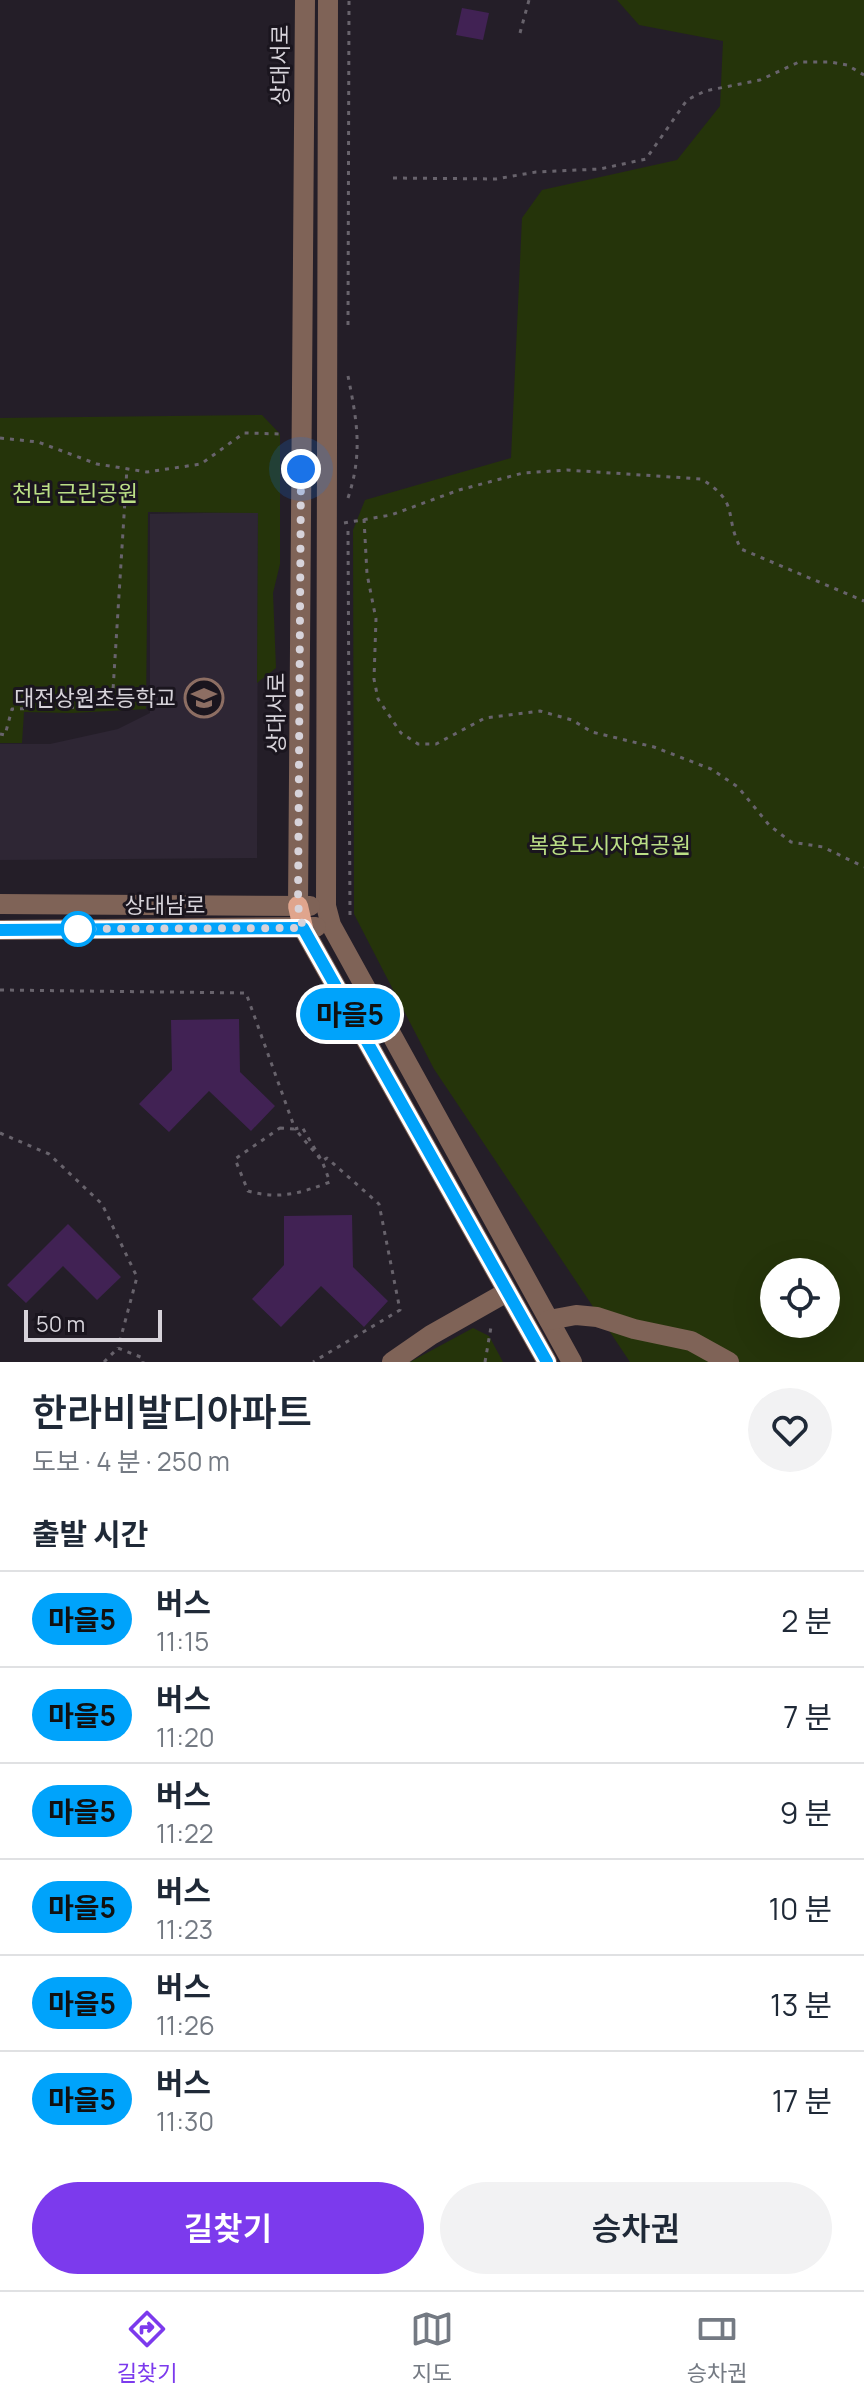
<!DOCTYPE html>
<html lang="ko">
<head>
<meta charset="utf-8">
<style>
	body { margin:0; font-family:Manrope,"Noto Sans KR",sans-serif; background:#f2f2f3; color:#1f2937; height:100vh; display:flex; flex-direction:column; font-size:30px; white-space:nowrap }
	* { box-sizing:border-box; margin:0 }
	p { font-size:26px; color:#747a83 }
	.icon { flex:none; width:44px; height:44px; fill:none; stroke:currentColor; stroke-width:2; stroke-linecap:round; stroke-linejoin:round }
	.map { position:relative; height:1362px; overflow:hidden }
	.sheet { display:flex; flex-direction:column; background:#fff; flex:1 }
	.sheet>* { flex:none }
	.badge { padding:0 16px; border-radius:26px; font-size:28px; line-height:52px }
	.fabs { position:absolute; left:760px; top:1258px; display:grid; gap:16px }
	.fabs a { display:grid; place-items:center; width:80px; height:80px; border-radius:50%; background:#fff; box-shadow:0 8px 32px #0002; font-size:40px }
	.scale { position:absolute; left:24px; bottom:20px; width:138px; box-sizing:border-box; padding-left:8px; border:4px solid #d7d3da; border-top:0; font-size:22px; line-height:28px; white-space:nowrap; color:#d7d3da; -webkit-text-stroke:6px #1a151e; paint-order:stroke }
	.you { position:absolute; width:40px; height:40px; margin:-20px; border:6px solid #fff; border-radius:50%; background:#1a73e8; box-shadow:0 0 0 12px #1a73e833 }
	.map>.badge { position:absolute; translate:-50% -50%; box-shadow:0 0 0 4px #fff }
	h2 { padding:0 32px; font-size:30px; line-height:72px }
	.round { display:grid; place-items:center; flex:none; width:84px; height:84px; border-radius:42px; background:#f2f2f3 }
	.overview { display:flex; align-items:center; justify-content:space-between; height:136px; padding:0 32px }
	h1 { font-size:38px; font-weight:600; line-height:60px }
	.cta { display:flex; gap:16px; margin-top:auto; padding:16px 32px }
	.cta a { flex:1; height:92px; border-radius:48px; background:#7c3aed; color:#fff; font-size:32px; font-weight:600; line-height:92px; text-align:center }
	.cta a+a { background:#f2f2f3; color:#1f2937 }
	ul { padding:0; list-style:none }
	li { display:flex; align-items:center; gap:24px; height:96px; padding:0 32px; border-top:2px solid #e0e1e3 }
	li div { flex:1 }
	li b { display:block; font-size:30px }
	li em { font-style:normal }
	li .badge { min-width:88px; font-weight:700; text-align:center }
	.menu { display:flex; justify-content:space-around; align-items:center; height:112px; border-top:2px solid #e0e1e3; background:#fff; font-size:22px; color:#747a83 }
	.menu a { display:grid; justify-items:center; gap:4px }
	.menu .current { color:#7c3aed }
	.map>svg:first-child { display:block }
	.built { fill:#2e2634 }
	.green { fill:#25340a; fill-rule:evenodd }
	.building { fill:#412254 }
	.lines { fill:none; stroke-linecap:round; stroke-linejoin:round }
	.path { stroke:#68636c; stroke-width:3; stroke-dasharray:4 6; stroke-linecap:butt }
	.minor { stroke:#7f6357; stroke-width:20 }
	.major { stroke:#e0a58d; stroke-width:20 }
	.line-casing { stroke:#fff; stroke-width:18 }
	.line { stroke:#00a3fb; stroke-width:12 }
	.walk { stroke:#d7d3da; stroke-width:8; stroke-dasharray:0 14.4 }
	.stop-dot { fill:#fff; stroke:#00a3fb; stroke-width:4 }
	.labels { text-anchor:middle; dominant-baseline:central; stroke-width:6; stroke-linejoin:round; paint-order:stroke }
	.street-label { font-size:22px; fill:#d7d3da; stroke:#1a151e }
	.park-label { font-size:22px; fill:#bbdf86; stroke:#1a151e }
	.poi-label { font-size:22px; fill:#d7d3da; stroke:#1a151e; text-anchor:end }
</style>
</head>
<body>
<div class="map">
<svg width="864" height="1362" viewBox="0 0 864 1362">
	<rect width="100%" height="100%" fill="#241e28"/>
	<!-- built -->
	<path class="built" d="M258 512 257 858 0 860V744H50L118 729 150 713V514Z"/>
	<!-- green -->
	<g class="green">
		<path d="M617 0H864V1362H630L434 1069 354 914 353 530 365 500 511 458 522 218 542 190 677 160 720 106 723 41 639 25ZM774 1272H826V1324H774Z"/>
		<path d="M262 415 280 434V564L273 593 276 668 257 683 258 513 148 512 146 709 72 713 24 712 22 743H0V418Z"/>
		<path d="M473 1328 489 1336 503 1362H410Z"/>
	</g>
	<!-- building -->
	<g class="building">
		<path d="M462 8 489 13 483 40 456 35Z"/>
		<path d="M239 1019 240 1072 275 1106 251 1131 209 1091 169 1132 139 1104 172 1070 171 1020Z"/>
		<path d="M352 1215 353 1267 388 1301 364 1327 321 1286 281 1327 252 1299 284 1265V1216Z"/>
		<path d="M68 1224 121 1277 97 1300 63 1266 26 1303 7 1285Z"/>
	</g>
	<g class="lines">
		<!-- path -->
		<g class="path">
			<path d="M520 33 529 0"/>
			<path d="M393 178 496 179 536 172 600 169 646 159 687 100 705 91 760 80 799 62H830L847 65 864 75"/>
			<path d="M348 325 349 0"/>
			<path d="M0 438 38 442 97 464 147 472 201 464 244 433 283 434"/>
			<path d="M348 498C363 453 357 421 348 376"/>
			<path d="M364 519 367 574 376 619 374 679 378 699 401 733 418 744H436L485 718 540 711 572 720 592 732 654 747 711 769 738 787 769 825 791 842 823 847 864 867"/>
			<path d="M344 523 391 515 459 490 523 473 567 470 701 479C741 503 723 515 741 549L864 601"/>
			<path d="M348 531 350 916"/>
			<path d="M0 734 5 735 12 709 112 706 127 468"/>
			<path d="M0 990 246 993 295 1129 302 1127 322 1161 327 1158 379 1204 400 1310 313 1362"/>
			<path d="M280 1128 295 1129 322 1161 330 1182C301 1193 279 1200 248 1191L235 1159Z"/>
			<path d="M0 1133 49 1154 102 1204 137 1277 118 1348"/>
			<path d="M104 1362 118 1348 143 1358V1362"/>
			<path d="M485 1362 491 1327"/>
		</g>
		<!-- minor -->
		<g class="minor">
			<path d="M328 0 326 906 331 925 572 1362"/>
			<path d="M0 904 310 906"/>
			<path d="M298 906 305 0"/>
			<path d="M303 928 547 1362"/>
			<path d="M0 930 316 927"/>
			<path d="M549 1320 576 1315 597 1317 634 1329 691 1341 729 1362"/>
			<path d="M392 1362 431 1335 507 1292"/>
		</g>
		<!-- major -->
		<path class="major" d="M298 906 303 928"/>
	</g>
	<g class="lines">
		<defs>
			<path id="line" d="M0 930 303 928 547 1362"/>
		</defs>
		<!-- line casing -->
		<use href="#line" class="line-casing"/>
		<!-- line -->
		<use href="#line" class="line"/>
		<!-- walk -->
		<path class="walk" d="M78 929 303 928 298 906 301 469"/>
	</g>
	<!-- icons -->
	<defs>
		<symbol id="school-ring" viewBox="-11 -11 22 22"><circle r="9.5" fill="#1a151e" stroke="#8d6e63" stroke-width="1.5"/><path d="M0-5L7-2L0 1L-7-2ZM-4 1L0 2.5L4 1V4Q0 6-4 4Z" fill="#8d6e63"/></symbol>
	</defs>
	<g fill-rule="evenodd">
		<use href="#school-ring" x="182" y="676" width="44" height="44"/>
	</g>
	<!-- markers -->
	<circle class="stop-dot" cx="78" cy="929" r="16"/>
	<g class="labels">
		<!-- street labels -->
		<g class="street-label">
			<text transform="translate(280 65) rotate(-90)">상대서로</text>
			<text transform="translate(276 713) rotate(-90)">상대서로</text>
			<text x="165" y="905">상대남로</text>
		</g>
		<!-- park labels -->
		<g class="park-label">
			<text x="75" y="493">천년 근린공원</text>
			<text x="610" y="845">복용도시자연공원</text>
		</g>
		<!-- poi labels -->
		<g class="poi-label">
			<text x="176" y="698">대전상원초등학교</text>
		</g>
	</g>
</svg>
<div class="fabs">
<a><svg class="icon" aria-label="locate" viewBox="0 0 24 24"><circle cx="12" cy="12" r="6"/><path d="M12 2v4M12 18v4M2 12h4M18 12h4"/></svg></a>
</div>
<div class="scale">50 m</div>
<div class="you" style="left:301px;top:469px"></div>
<b class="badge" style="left:350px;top:1014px;background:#00a3fb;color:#111">마을5</b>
</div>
<section class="sheet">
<div class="overview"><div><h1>한라비발디아파트</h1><p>도보 · 4 분 · 250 m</p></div><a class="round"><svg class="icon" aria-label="heart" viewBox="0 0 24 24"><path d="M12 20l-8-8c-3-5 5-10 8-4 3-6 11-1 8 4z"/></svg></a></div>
<h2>출발 시간</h2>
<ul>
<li><span class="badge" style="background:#00a3fb;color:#111">마을5</span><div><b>버스</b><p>11:15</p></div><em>2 분</em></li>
<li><span class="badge" style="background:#00a3fb;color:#111">마을5</span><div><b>버스</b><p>11:20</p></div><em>7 분</em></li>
<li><span class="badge" style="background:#00a3fb;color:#111">마을5</span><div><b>버스</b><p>11:22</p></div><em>9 분</em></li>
<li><span class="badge" style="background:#00a3fb;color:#111">마을5</span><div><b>버스</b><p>11:23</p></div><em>10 분</em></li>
<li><span class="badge" style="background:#00a3fb;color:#111">마을5</span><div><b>버스</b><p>11:26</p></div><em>13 분</em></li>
<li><span class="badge" style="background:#00a3fb;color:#111">마을5</span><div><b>버스</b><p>11:30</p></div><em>17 분</em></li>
</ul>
<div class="cta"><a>길찾기</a><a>승차권</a></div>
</section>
<nav class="menu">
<a class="current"><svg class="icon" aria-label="directions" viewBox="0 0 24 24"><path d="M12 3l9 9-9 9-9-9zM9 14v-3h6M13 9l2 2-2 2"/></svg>길찾기</a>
<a><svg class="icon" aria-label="map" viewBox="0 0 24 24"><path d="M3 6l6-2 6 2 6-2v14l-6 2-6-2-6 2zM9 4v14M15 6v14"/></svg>지도</a>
<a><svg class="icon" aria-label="tickets" viewBox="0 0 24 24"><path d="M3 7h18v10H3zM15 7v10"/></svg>승차권</a>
</nav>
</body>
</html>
